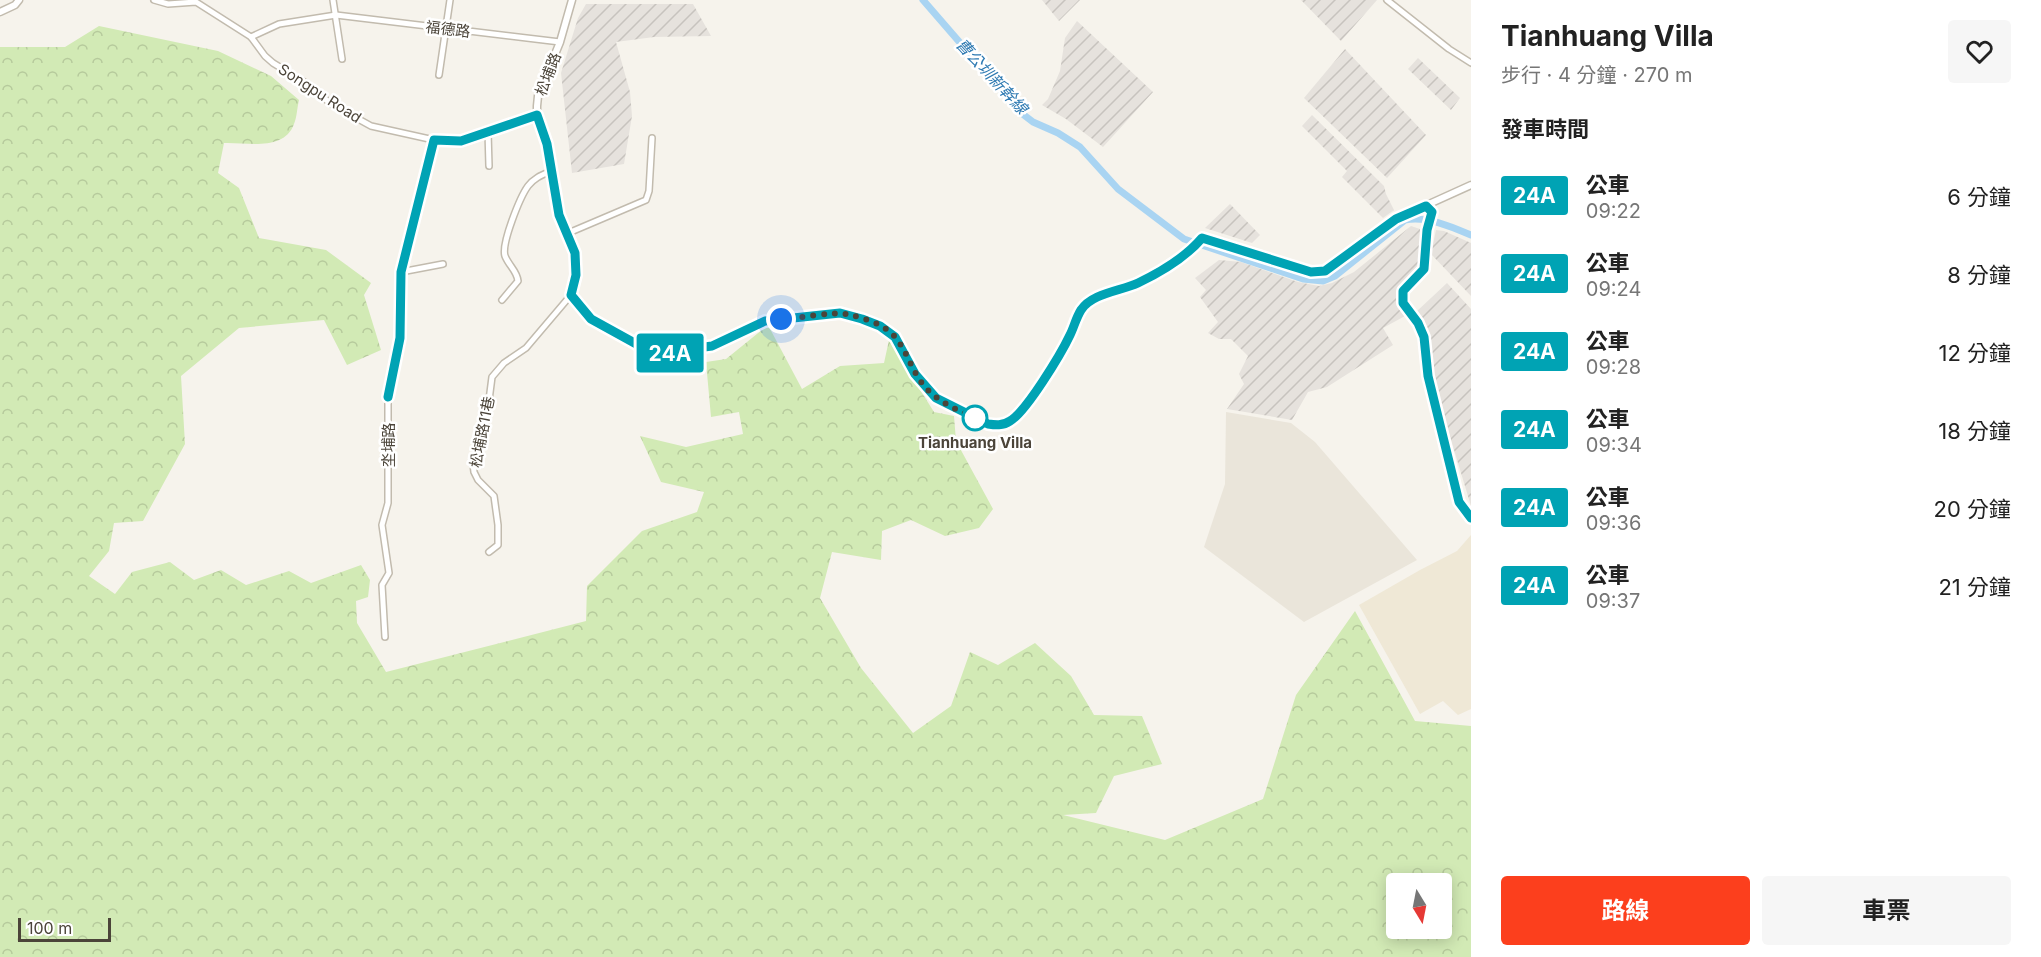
<!DOCTYPE html>
<html lang="zh-TW">
<head>
<meta charset="utf-8">
<style>
	body { margin:0; font-family:Inter,"Noto Sans TC",sans-serif; background:#f6f6f6; color:#222; height:100vh; display:flex; flex-direction:column; font-size:22px; white-space:nowrap }
	* { box-sizing:border-box; margin:0 }
	p { font-size:20px; color:#767676 }
	.icon { flex:none; width:33px; height:33px; fill:none; stroke:currentColor; stroke-width:2; stroke-linecap:round; stroke-linejoin:round }
	.map { position:relative; flex:1; overflow:hidden }
	.side { display:flex; flex-direction:column; background:#fff; width:570px }
	.side>* { flex:none }
	.badge { padding:0 12px; border-radius:4px; font-size:21px; line-height:39px }
	.needle { width:39px; rotate:170deg }
	.tools { position:absolute; left:1386px; top:873px; display:grid; gap:12px }
	.tools a { display:grid; place-items:center; width:66px; height:66px; border-radius:6px; background:#fff; box-shadow:0 3px 15px #0003; font-size:30px }
	.scale { position:absolute; left:18px; bottom:15px; width:93px; box-sizing:border-box; padding-left:6px; border:3px solid #4b4439; border-top:0; font-size:16px; line-height:21px; white-space:nowrap; color:#4b4439; -webkit-text-stroke:4px #fff; paint-order:stroke }
	.you { position:absolute; width:30px; height:30px; margin:-15px; border:4px solid #fff; border-radius:50%; background:#1a73e8; box-shadow:0 0 0 9px #1a73e833 }
	.map>.badge { position:absolute; translate:-50% -50%; box-shadow:0 0 0 3px #fff }
	h2 { padding:0 30px; font-size:22px; line-height:54px }
	.round { display:grid; place-items:center; flex:none; width:63px; height:63px; border-radius:6px; background:#f6f6f6 }
	.overview { display:flex; align-items:center; justify-content:space-between; height:102px; padding:0 30px }
	h1 { font-size:28px; font-weight:700; line-height:45px }
	.primary-button { display:flex; gap:12px; margin-top:auto; padding:12px 30px }
	.primary-button a { flex:1; height:69px; border-radius:6px; background:#fc3f1d; color:#fff; font-size:24px; font-weight:700; line-height:69px; text-align:center }
	.primary-button a+a { background:#f6f6f6; color:#222 }
	ul { padding:0; list-style:none }
	li { display:flex; align-items:center; gap:18px; height:78px; padding:0 30px }
	li div { flex:1 }
	li b { display:block; font-size:22px }
	li em { font-style:normal }
	li .badge { min-width:66px; font-weight:700; text-align:center }
	main { display:flex; flex:1; min-height:0 }
	.map>svg:first-child { display:block }
	.residential { fill:#eae5da }
	.industrial { fill:url(#industrial-furrows) }
	.education { fill:#efe8d6 }
	.forest { fill:url(#forest-crowns); fill-rule:evenodd }
	.lines { fill:none; stroke-linecap:round; stroke-linejoin:round }
	.canal { stroke:#a9d4f2; stroke-width:7 }
	.minor-casing { stroke:#c2bbae; stroke-width:8 }
	.tertiary-casing { stroke:#c2bbae; stroke-width:9 }
	.minor { stroke:#fff; stroke-width:5 }
	.tertiary { stroke:#fff; stroke-width:6 }
	.line-casing { stroke:#fff; stroke-width:14 }
	.line { stroke:#00a3b4; stroke-width:9 }
	.walk { stroke:#4b4439; stroke-width:6; stroke-dasharray:0 10.8 }
	.stop-dot { fill:#fff; stroke:#00a3b4; stroke-width:3 }
	.labels { text-anchor:middle; dominant-baseline:central; stroke-width:5; stroke-linejoin:round; paint-order:stroke }
	.street-label { font-size:15px; fill:#4b4439; stroke:#fff }
	.stop-label { font-size:15px; font-weight:bold; fill:#4b4439; stroke:#fff }
	.water-label { font-size:16px; font-style:italic; fill:#2e7ab2; stroke:#fff }
</style>
</head>
<body>
<main>
<div class="map">
<svg width="1471" height="957" viewBox="0 0 1471 957">
	<defs>
		<pattern id="industrial-furrows" width="10" height="10" patternUnits="userSpaceOnUse" patternTransform="scale(1.5)"><rect width="10" height="10" fill="#e6e2dd"/><path d="M-1 1l2-2M0 10L10 0M9 11l2-2" fill="none" stroke="#c7c3be"/></pattern>
		<pattern id="forest-crowns" width="20" height="18" patternUnits="userSpaceOnUse" patternTransform="scale(1.5)"><rect width="20" height="18" fill="#d2eab5"/><path d="M2 6a3 3 0 1 1 6 0M12 15a3 3 0 1 1 6 0" fill="none" stroke="#b6ca9c"/></pattern>
	</defs>
	<rect width="100%" height="100%" fill="#f6f3ec"/>
	<!-- residential -->
	<path class="residential" d="M1226 412 1291 423 1315 442 1417 560 1304 622 1204 547 1225 484Z"/>
	<!-- industrial -->
	<g class="industrial">
		<path d="M1042 0H1080L1059 21Z"/>
		<path d="M1301 0H1377L1341 41Z"/>
		<path d="M586 4H693L711 36 654 37 616 42 630 92 632 116 624 164 572 173 561 73 578 18Z"/>
		<path d="M1077 21 1153 92 1103 147 1066 119 1042 105 1048 99 1060 71 1065 38Z"/>
		<path d="M1345 49 1426 135 1387 178 1304 98Z"/>
		<path d="M1418 58 1460 98 1451 110 1408 69Z"/>
		<path d="M1312 115 1384 186 1386 194 1394 210 1383 218 1342 177 1347 171 1302 126Z"/>
		<path d="M1230 204 1260 235 1252 243 1205 228Z"/>
		<path d="M1411 226 1420 229 1422 237 1418 270 1396 293 1405 316 1383 328 1393 345 1327 387 1308 392 1292 420 1227 409 1244 384 1239 374 1248 356 1231 339H1219L1208 333 1218 322 1200 297 1206 290 1195 278 1219 260 1241 262 1298 282 1319 286 1332 283 1354 272Z"/>
		<path d="M1436 230 1444 231 1471 243V296L1431 254Z"/>
		<path d="M1447 283 1471 309V506L1432 377 1428 332 1416 312Z"/>
	</g>
	<!-- education -->
	<path class="education" d="M1471 535V709L1458 715 1443 701 1420 714 1359 605 1420 570 1457 551Z"/>
	<!-- forest -->
	<path class="forest" d="M99 26 218 51 271 76 299 100C297 108 297 117 294 124 284 152 246 142 224 143L218 173 239 188 259 238 326 250 371 283 364 295 381 350 347 365 324 320 239 328 181 376 185 444 143 521 114 523 109 551 89 576 115 594 132 572 170 562 194 580 221 570 246 585 289 571 311 583 361 565 370 580 368 597 356 601 357 623 386 672 586 621 587 586 642 531 697 512 704 492 661 482 640 436 686 447 743 434 739 412 711 417 706 362 726 359 768 325 802 389 840 366 884 363 889 340 934 412 954 416 956 441 993 509 979 528 945 536 911 520 882 531 881 560 832 552 820 598 861 668 913 733 951 706 970 652 998 665 1035 643 1071 676 1094 715 1142 716 1162 764 1114 776 1096 813 1063 815 1165 840 1263 799 1296 695 1355 611 1415 721 1471 726V957H0V47H65ZM1396 884H1442V928H1396Z"/>
	<g class="lines">
		<!-- canal -->
		<path class="canal" d="M923 0 1020 112 1033 122 1058 133 1080 147 1118 189 1184 239 1303 279 1323 281 1335 276 1405 220C1427 216 1450 226 1471 235"/>
		<defs>
			<g id="minor">
				<path d="M154 0 168 4 196 2 251 37 265 56 273 63 309 85 331 104 371 126 434 140 461 141 537 115"/>
				<path d="M333 0 342 59"/>
				<path d="M1387 0 1449 49 1471 63"/>
				<path d="M251 37 279 24 336 15 560 42"/>
				<path d="M439 75 450 0"/>
				<path d="M488 132 489 166"/>
				<path d="M566 234 646 200 649 191 652 138"/>
				<path d="M401 272 443 264"/>
				<path d="M502 300 518 281C517 271 509 266 505 256 501 244 520 197 528 186 534 178 542 175 551 171"/>
				<path d="M1471 518V520"/>
				<path d="M489 552 498 545V525L494 496 478 480 474 472 473 464 475 455 484 439 492 377 504 363 526 348 571 295"/>
				<path d="M385 637 382 585 389 573 382 525 388 503V397L400 338 401 272 434 140"/>
			</g>
			<g id="tertiary">
				<path d="M572 0 560 42 538 96 537 106V115L547 144 559 215 575 253 576 275 571 295 591 319 649 351 658 353 712 346 765 321 840 313 862 319 880 326 895 337 915 374 936 398 988 424 995 425 1010 421 1021 411 1066 343 1080 311 1086 304 1098 298 1137 283 1172 263 1202 238 1311 272 1325 271 1396 219 1471 185"/>
				<path d="M0 12 15 5 19 0"/>
			</g>
		</defs>
		<!-- minor casing -->
		<use href="#minor" class="minor-casing"/>
		<!-- tertiary casing -->
		<use href="#tertiary" class="tertiary-casing"/>
		<!-- minor -->
		<use href="#minor" class="minor"/>
		<!-- tertiary -->
		<use href="#tertiary" class="tertiary"/>
	</g>
	<g class="lines">
		<defs>
			<path id="line" d="M388 397 400 338 401 272 434 140 461 141 537 115 547 144 559 215 575 253 576 275 571 295 591 319 649 351 658 353 712 346 765 321 840 313 862 319 880 326 895 337 915 374 936 398 988 424C995 425 1003 426 1010 421 1026 412 1061 354 1070 335 1074 327 1076 318 1081 310 1092 293 1121 291 1138 283 1161 272 1185 258 1202 238L1311 272 1325 271 1396 219 1426 206 1432 212 1427 230 1424 269 1403 291V303L1418 323 1424 337 1428 376 1459 502 1471 518"/>
		</defs>
		<!-- line casing -->
		<use href="#line" class="line-casing"/>
		<!-- line -->
		<use href="#line" class="line"/>
		<!-- walk -->
		<path class="walk" d="M781 319C798 319 832 311 846 314 862 317 884 324 895 337 908 352 912 373 926 388 941 404 962 412 981 421L975 418"/>
	</g>
	<!-- markers -->
	<circle class="stop-dot" cx="975" cy="418" r="12"/>
	<g class="labels">
		<!-- street labels -->
		<g class="street-label">
			<text transform="translate(448 29) rotate(7)">福德路</text>
			<text transform="translate(548 74) rotate(-69)">松埔路</text>
			<text transform="translate(320 93) rotate(33)">Songpu Road</text>
			<text transform="translate(482 432) rotate(-79)">松埔路11巷</text>
			<text transform="translate(388 445) rotate(-90)">坔埔路</text>
		</g>
		<!-- stop labels -->
		<g class="stop-label">
			<text x="975" y="442">Tianhuang Villa</text>
		</g>
		<!-- water labels -->
		<g class="water-label">
			<text transform="translate(992 76) rotate(47)">曹公圳新幹線</text>
		</g>
	</g>
</svg>
<div class="tools">
<a><svg class="needle" viewBox="-14 -14 28 28"><path d="M0-13l5 13h-10z" fill="#e53935"/><path d="M0 13l5-13h-10z" fill="#767676"/></svg></a>
</div>
<div class="scale">100 m</div>
<div class="you" style="left:781px;top:319px"></div>
<b class="badge" style="left:670px;top:353px;background:#00a3b4;color:#fff">24A</b>
</div>
<section class="side">
<div class="overview"><div><h1>Tianhuang Villa</h1><p>步行 · 4 分鐘 · 270 m</p></div><a class="round"><svg class="icon" aria-label="heart" viewBox="0 0 24 24"><path d="M12 20l-8-8c-3-5 5-10 8-4 3-6 11-1 8 4z"/></svg></a></div>
<h2>發車時間</h2>
<ul>
<li><span class="badge" style="background:#00a3b4;color:#fff">24A</span><div><b>公車</b><p>09:22</p></div><em>6 分鐘</em></li>
<li><span class="badge" style="background:#00a3b4;color:#fff">24A</span><div><b>公車</b><p>09:24</p></div><em>8 分鐘</em></li>
<li><span class="badge" style="background:#00a3b4;color:#fff">24A</span><div><b>公車</b><p>09:28</p></div><em>12 分鐘</em></li>
<li><span class="badge" style="background:#00a3b4;color:#fff">24A</span><div><b>公車</b><p>09:34</p></div><em>18 分鐘</em></li>
<li><span class="badge" style="background:#00a3b4;color:#fff">24A</span><div><b>公車</b><p>09:36</p></div><em>20 分鐘</em></li>
<li><span class="badge" style="background:#00a3b4;color:#fff">24A</span><div><b>公車</b><p>09:37</p></div><em>21 分鐘</em></li>
</ul>
<div class="primary-button"><a>路線</a><a>車票</a></div>
</section>
</main>
</body>
</html>
